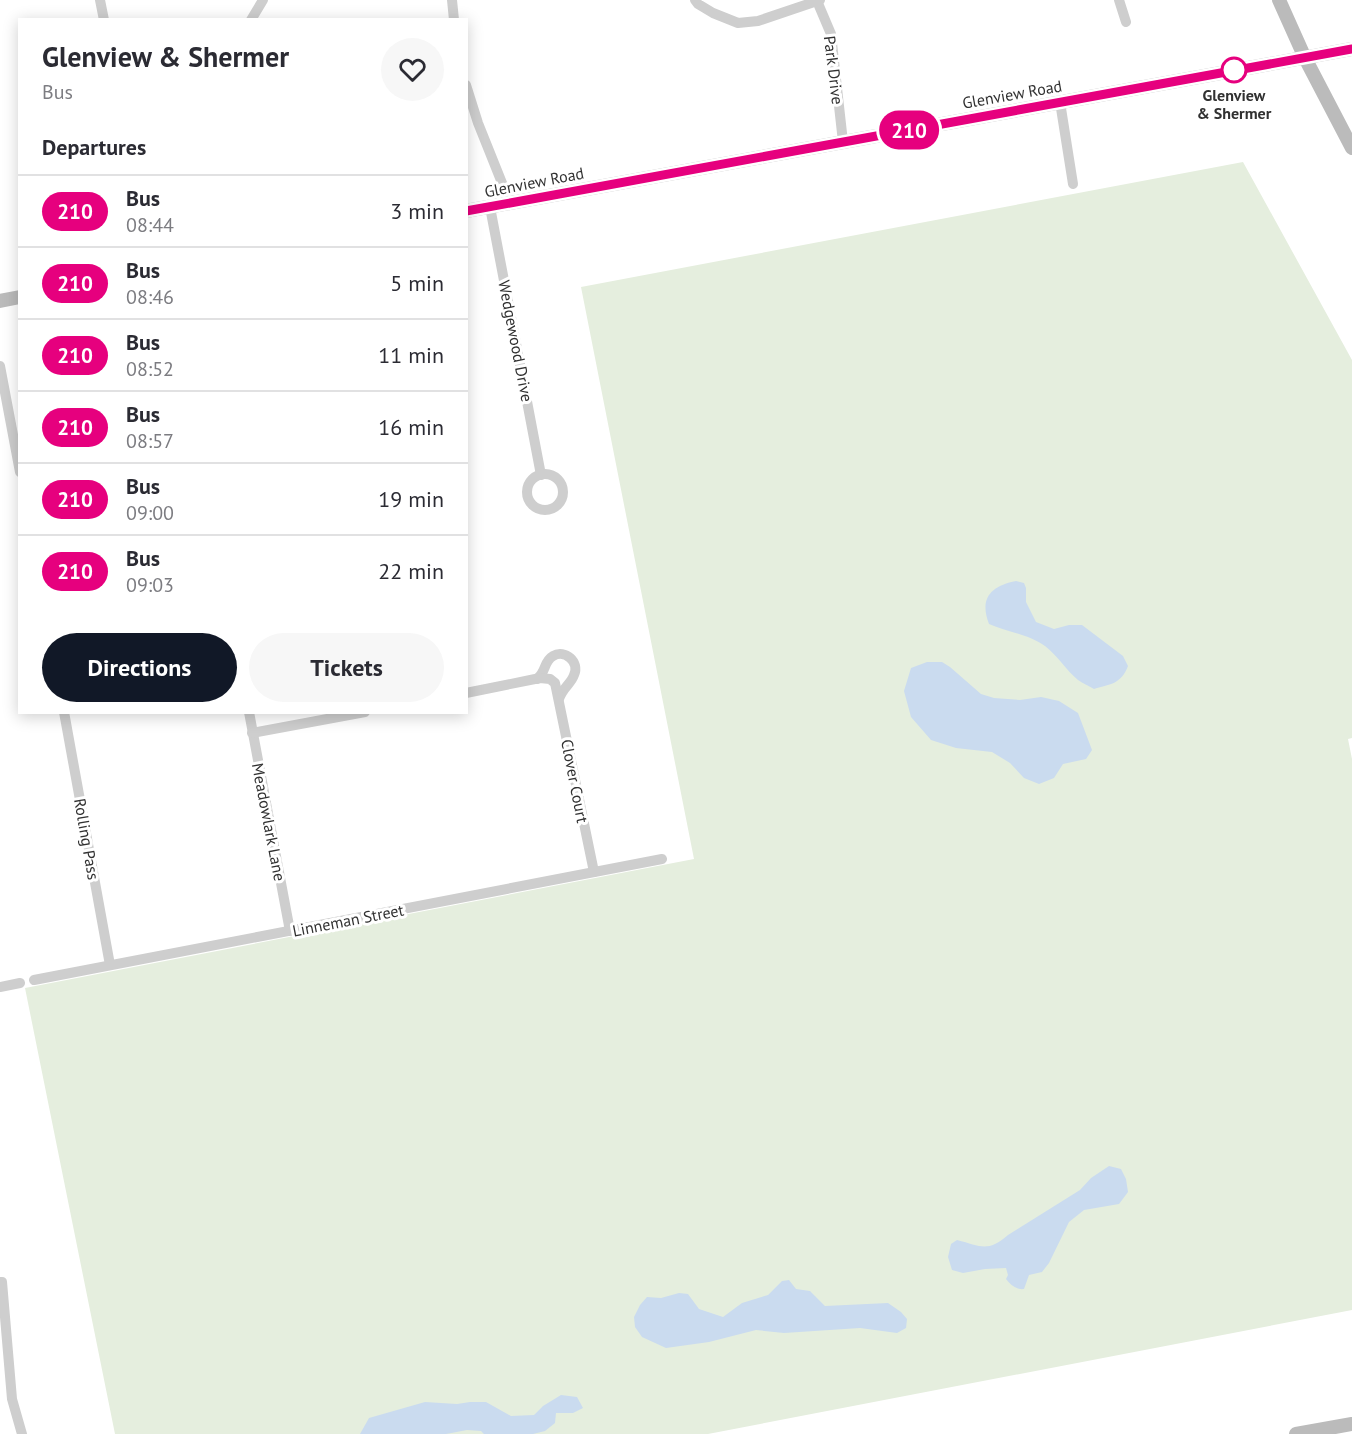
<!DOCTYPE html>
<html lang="en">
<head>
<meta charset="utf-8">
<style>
	body { margin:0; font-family:"PT Sans",sans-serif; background:#f7f7f7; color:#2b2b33; height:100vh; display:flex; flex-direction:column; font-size:22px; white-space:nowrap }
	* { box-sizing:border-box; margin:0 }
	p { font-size:20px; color:#7c7c81 }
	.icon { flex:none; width:33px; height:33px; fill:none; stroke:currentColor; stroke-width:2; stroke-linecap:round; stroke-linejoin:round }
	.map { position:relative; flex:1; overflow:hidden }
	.panel { position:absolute; left:18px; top:18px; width:450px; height:696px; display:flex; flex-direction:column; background:#fff; border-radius:0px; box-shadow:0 3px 15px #0003 }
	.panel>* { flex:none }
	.badge { padding:0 12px; border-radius:20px; font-size:21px; line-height:39px }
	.map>.badge { position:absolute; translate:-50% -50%; box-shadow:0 0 0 3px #fff }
	h2 { padding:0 24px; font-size:22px; line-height:54px }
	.round { display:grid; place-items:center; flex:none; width:63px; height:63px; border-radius:32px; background:#f7f7f7 }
	.headline { display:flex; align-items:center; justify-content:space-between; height:102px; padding:0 24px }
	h1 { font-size:28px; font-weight:700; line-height:45px }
	.primary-button { display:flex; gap:12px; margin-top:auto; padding:12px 24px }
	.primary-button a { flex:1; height:69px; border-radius:36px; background:#111827; color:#fff; font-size:24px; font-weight:700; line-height:69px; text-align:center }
	.primary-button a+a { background:#f7f7f7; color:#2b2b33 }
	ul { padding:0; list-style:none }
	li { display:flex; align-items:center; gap:18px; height:72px; padding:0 24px; border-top:2px solid #e1e1e2 }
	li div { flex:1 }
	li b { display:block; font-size:22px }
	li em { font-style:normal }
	li .badge { min-width:66px; font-weight:700; text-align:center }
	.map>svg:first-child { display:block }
	.green { fill:#e5eede }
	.water { fill:#cadbef }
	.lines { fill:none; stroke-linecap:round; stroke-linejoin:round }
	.street { stroke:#cecece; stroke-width:10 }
	.secondary { stroke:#bbb; stroke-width:14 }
	.line-casing { stroke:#fff; stroke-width:14 }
	.line { stroke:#e6007e; stroke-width:9 }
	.stop-dot { fill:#fff; stroke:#e6007e; stroke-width:3 }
	.labels { text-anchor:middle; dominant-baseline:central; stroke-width:6; stroke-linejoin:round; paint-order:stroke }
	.street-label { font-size:16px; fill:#313131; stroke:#fff }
	.stop-label { font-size:16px; font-weight:bold; fill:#313131; stroke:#fff }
</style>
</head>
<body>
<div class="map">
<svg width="1352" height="1434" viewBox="0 0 1352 1434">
	<rect width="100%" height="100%" fill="#fff"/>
	<!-- green -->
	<path class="green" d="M1243 162 1352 360V738L1348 739 1352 759V1310L708 1434H115L25 988 694 859 581 287Z"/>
	<!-- water -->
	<g class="water">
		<path d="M1016 581 1024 583 1026 588V602L1036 622 1054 629 1069 625H1082L1123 656 1128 666C1121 684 1111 684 1094 689 1089 686 1082 683 1078 680 1066 670 1058 656 1045 646 1028 634 1007 632 989 624 979 598 991 586 1016 581Z"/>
		<path d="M927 662H942L950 667 981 694 994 698 1020 700 1041 697 1059 701 1078 713 1092 750 1086 759 1063 764 1054 778 1039 784 1024 778 1010 763 992 752 956 748 931 740 911 717 904 691 911 668Z"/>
		<path d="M1109 1166 1121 1169 1126 1179 1128 1192 1119 1204 1084 1210 1069 1222 1049 1263 1042 1272 1029 1275 1024 1289C1016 1290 1011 1285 1006 1279L1008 1275 1006 1268 985 1269 963 1273 952 1270 948 1257 951 1244 957 1240C981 1246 987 1253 1008 1235L1080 1190 1091 1178Z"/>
		<path d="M789 1280 796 1289 810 1291 825 1306 888 1303 901 1312 907 1319 906 1328 897 1333 860 1328 784 1333 756 1330 709 1342 666 1348 642 1337 635 1327 634 1317 640 1305 647 1297 661 1298 679 1293 688 1294 699 1309 723 1317 742 1303 768 1295 782 1281Z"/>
		<path d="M561 1395 577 1397 583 1408 573 1413H556L555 1423 545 1431 533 1434H484L481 1431 467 1430 446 1434H360L369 1418 425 1402 457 1404 470 1402H486L511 1416 534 1415 543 1406Z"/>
	</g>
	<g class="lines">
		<!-- street -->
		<g class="street">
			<path d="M100 0 104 20"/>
			<path d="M452 0 454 20"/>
			<path d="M695 0 698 4 713 13 738 23 758 21 820 0"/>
			<path d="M1119 0 1126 22"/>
			<path d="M817 1 831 34 843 142"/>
			<path d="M251 20 263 0"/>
			<path d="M466 85 478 123 510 203"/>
			<path d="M1060 102 1073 184"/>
			<path d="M490 207 541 475"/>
			<path d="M0 366 20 472"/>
			<circle cx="545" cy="492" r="18"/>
			<path d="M537 679C547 671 543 662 553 656 565 649 580 662 574 675 571 684 563 687 559 699"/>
			<path d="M466 693 540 678 550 679 555 683 594 872"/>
			<path d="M64 712 110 965"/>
			<path d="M249 712 290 931"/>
			<path d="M252 733 365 712"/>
			<path d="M34 980 662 859"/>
			<path d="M0 987 20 983"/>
			<path d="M0 1282H2L12 1399 22 1434"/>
		</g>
		<!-- secondary -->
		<g class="secondary">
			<path d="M1279 0 1305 58 1352 148"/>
			<path d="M466 211 1352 49"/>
			<path d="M0 301 20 297"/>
			<path d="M1296 1434 1352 1424"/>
		</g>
	</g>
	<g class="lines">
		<defs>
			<path id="line" d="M466 211 1352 49"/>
		</defs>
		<!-- line casing -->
		<use href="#line" class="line-casing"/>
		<!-- line -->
		<use href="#line" class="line"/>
	</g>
	<!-- markers -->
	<circle class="stop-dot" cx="1234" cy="70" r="12"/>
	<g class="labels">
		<!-- street labels -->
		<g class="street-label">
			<text transform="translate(834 70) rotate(83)">Park Drive</text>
			<text transform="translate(1012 94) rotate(-10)">Glenview Road</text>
			<text transform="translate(534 182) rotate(-11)">Glenview Road</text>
			<text transform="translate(516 341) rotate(79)">Wedgewood Drive</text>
			<text transform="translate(575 781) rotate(79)">Clover Court</text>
			<text transform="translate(269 822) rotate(79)">Meadowlark Lane</text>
			<text transform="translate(87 839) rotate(80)">Rolling Pass</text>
			<text transform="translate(348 920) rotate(-11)">Linneman Street</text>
		</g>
		<!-- stop labels -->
		<g class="stop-label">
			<text x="1234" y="95">Glenview<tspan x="1234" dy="18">&amp; Shermer</tspan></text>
		</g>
	</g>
</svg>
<b class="badge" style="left:909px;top:130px;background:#e6007e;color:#fff">210</b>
<section class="panel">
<div class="headline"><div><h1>Glenview &amp; Shermer</h1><p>Bus</p></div><a class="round"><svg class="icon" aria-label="heart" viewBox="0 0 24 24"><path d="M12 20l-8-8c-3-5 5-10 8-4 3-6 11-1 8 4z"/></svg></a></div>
<h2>Departures</h2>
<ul>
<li><span class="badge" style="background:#e6007e;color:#fff">210</span><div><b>Bus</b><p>08:44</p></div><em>3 min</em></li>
<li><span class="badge" style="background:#e6007e;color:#fff">210</span><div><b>Bus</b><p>08:46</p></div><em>5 min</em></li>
<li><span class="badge" style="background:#e6007e;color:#fff">210</span><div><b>Bus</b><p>08:52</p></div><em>11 min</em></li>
<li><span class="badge" style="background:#e6007e;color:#fff">210</span><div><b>Bus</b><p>08:57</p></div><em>16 min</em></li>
<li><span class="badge" style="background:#e6007e;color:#fff">210</span><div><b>Bus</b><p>09:00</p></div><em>19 min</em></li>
<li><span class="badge" style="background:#e6007e;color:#fff">210</span><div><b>Bus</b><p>09:03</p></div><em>22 min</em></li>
</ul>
<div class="primary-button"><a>Directions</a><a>Tickets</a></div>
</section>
</div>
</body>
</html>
